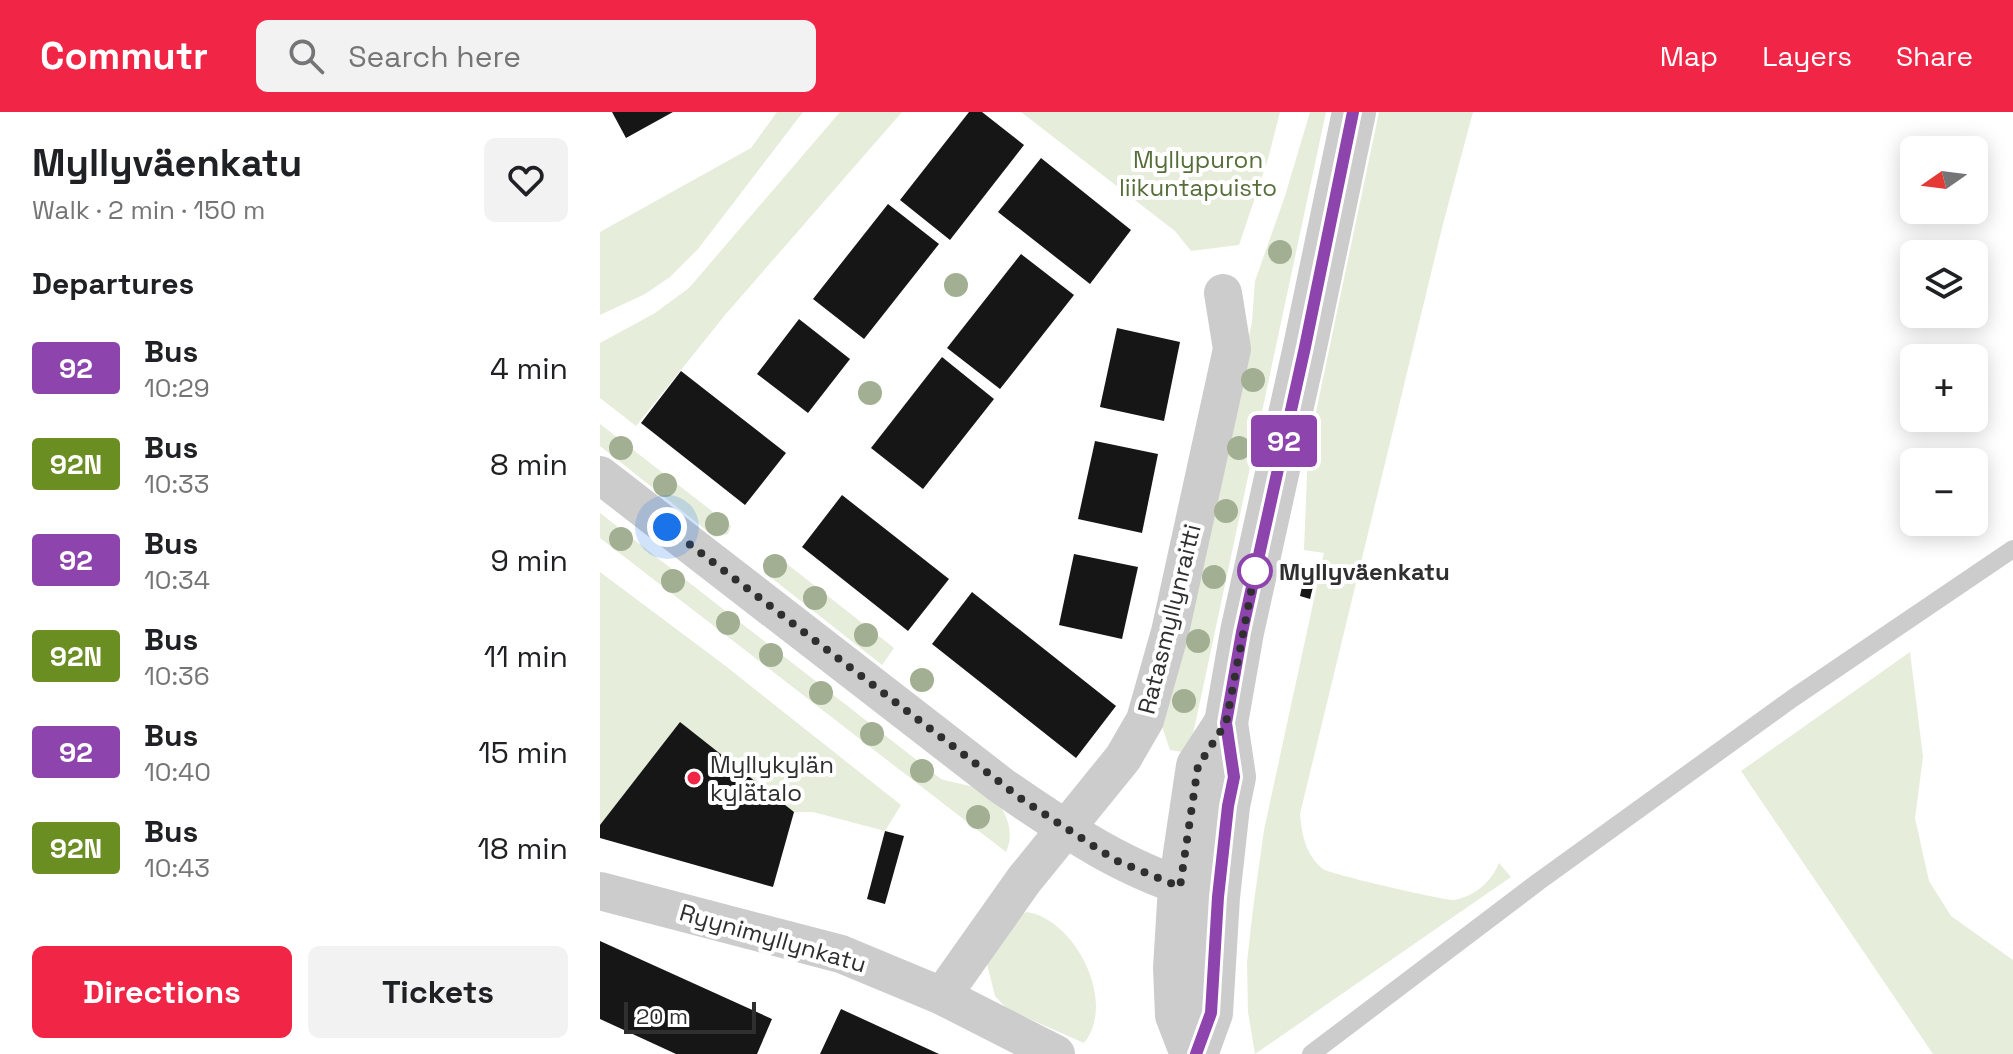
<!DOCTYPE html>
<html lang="en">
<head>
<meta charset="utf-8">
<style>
	body { margin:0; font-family:"Space Grotesk",sans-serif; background:#f2f2f2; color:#202124; height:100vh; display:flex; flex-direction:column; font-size:30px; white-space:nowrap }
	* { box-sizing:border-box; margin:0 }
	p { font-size:26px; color:#757577 }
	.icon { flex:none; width:44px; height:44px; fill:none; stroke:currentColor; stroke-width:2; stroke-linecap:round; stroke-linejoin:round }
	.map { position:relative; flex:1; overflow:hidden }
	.sheet { display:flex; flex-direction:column; background:#fff; width:600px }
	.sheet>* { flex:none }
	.badge { padding:0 16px; border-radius:6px; font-size:28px; line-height:52px }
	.needle { width:52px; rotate:256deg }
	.fabs { position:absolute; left:1300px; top:24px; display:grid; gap:16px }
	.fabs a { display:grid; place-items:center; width:88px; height:88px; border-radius:12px; background:#fff; box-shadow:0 4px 20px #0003; font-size:40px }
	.scale { position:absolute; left:24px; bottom:20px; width:132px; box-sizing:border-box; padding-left:8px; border:4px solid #2f2f2f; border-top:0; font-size:22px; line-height:28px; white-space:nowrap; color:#2f2f2f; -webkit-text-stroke:6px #fff; paint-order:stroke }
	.you { position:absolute; width:40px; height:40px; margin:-20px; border:6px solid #fff; border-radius:50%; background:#1a73e8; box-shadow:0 0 0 12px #1a73e833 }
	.map>.badge { position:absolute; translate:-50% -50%; box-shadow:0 0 0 4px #fff }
	h2 { padding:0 32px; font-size:30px; line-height:72px }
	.round { display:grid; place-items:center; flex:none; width:84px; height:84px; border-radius:12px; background:#f2f2f2 }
	.summary { display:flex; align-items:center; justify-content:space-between; height:136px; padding:0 32px }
	h1 { font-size:38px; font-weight:700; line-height:60px }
	.button { display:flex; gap:16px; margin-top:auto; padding:16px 32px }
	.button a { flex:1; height:92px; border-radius:12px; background:#f12546; color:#fff; font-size:32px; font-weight:700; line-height:92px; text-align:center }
	.button a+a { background:#f2f2f2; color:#202124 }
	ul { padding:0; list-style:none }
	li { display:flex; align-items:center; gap:24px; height:96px; padding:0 32px }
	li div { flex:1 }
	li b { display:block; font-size:30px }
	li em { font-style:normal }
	li .badge { min-width:88px; font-weight:700; text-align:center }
	header { display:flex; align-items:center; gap:48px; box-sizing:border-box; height:112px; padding:0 40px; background:#f12546; color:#fff }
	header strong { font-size:38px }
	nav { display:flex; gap:44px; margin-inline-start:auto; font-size:28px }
	.search { width:560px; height:72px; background:#f2f2f2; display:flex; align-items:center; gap:20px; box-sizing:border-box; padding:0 28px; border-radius:12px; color:#757577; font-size:30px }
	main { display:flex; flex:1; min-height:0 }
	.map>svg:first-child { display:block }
	.green { fill:#e6eddb }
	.building { fill:#161616 }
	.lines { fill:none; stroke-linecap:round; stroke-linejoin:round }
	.service { stroke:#ccc; stroke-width:18 }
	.minor { stroke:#ccc; stroke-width:38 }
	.tertiary { stroke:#ccc; stroke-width:44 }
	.tree { fill:#a2af92 }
	.line-casing { stroke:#fff; stroke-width:18 }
	.line { stroke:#8e44ad; stroke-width:12 }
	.walk { stroke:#2f2f2f; stroke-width:8; stroke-dasharray:0 14.4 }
	.stop-dot { fill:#fff; stroke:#8e44ad; stroke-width:4 }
	.poi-dot { fill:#f12546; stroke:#fff; stroke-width:3 }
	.labels { text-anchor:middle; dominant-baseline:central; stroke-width:8; stroke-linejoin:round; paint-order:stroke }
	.park-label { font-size:24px; fill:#566e39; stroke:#fff }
	.stop-label { font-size:24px; font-weight:bold; fill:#2f2f2f; stroke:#fff; text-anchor:start }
	.street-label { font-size:24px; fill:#2f2f2f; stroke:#fff }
	.poi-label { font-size:24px; fill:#2f2f2f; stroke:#fff; text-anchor:start }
</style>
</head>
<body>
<header>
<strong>Commutr</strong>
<div class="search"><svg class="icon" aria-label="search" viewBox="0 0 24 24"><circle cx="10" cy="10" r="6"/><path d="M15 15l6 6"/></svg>Search here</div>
<nav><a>Map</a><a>Layers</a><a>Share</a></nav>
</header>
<main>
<section class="sheet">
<div class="summary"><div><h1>Myllyväenkatu</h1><p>Walk · 2 min · 150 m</p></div><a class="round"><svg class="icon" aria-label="heart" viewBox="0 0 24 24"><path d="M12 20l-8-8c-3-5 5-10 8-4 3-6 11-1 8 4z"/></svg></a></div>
<h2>Departures</h2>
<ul>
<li><span class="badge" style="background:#8e44ad;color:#fff">92</span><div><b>Bus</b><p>10:29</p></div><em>4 min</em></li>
<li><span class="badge" style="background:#6b8e23;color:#fff">92N</span><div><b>Bus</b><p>10:33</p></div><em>8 min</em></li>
<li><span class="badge" style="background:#8e44ad;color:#fff">92</span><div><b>Bus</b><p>10:34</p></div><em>9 min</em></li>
<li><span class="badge" style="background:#6b8e23;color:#fff">92N</span><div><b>Bus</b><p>10:36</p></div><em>11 min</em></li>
<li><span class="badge" style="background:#8e44ad;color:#fff">92</span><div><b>Bus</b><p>10:40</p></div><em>15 min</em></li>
<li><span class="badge" style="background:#6b8e23;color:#fff">92N</span><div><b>Bus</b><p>10:43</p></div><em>18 min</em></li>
</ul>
<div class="button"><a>Directions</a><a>Tickets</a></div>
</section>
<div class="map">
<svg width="1413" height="942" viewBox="0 0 1413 942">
	<rect width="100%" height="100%" fill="#fff"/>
	<!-- green -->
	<g class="green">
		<path d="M177 0H203L98 137 70 165 45 182 0 203V120L151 36Z"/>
		<path d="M240 0H302L125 203 36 314 0 286V231L55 201 89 176Z"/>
		<path d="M421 0H680L668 47 639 133 591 139 575 119Z"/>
		<path d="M710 0H726L589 641 570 638 560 609 571 585 652 210 655 169 685 84Z"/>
		<path d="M779 0H873L843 112 700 702C702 723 705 742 723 757 729 762 846 789 854 788 875 784 891 770 899 751L911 765 655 942 648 900 647 850 653 797 664 718 724 441 704 438 708 338Z"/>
		<path d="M0 312 131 414 128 422 115 425 0 334Z"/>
		<path d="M0 401 341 667C354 671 373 673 384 680 405 692 416 718 406 740L0 426Z"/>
		<path d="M177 444 294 536 282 553 164 460Z"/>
		<path d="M0 460 123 552 301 693 285 719 213 700H194L80 611 0 713Z"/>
		<path d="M1310 540 1323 645 1315 706 1329 769 1351 804 1413 848V942H1333L1141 659Z"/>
		<path d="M427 800C476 808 517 891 484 931L407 897 395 884 387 852 414 805Z"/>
	</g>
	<!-- building -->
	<g class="building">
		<path d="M12 0H73L26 26Z"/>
		<path d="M369 0H382L424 33 350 128 300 88Z"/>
		<path d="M441 46 531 118 490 172 398 100Z"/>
		<path d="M288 92 339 132 264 227 213 187Z"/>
		<path d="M421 142 474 183 400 277 347 236Z"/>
		<path d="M199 207 250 247 208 301 157 262Z"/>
		<path d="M517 216 580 230 564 309 500 295Z"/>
		<path d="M342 245 394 287 323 377 271 336Z"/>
		<path d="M81 259 186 341 145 393 41 311Z"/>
		<path d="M495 329 558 342 542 421 478 407Z"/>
		<path d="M242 383 349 467 308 519 202 435Z"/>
		<path d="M474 442 538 455 522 527 459 513Z"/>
		<path d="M706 456 717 458 710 487 700 484Z"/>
		<path d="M372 480 516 594 476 646 332 532Z"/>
		<path d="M80 610 194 700 173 775 0 726V713Z"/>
		<path d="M285 719 304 724 285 792 267 787Z"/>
		<path d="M0 829 172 907 157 942H76L0 907Z"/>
		<path d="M241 897 339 942H220Z"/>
	</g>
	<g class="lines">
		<!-- service -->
		<path class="service" d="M711 942 938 770 1193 586 1413 437"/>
		<!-- minor -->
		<g class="minor">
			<path d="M0 363 402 674C467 719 530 762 608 782"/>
			<path d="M0 779 241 842 342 884 456 942"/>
			<path d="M342 884 424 768 523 646 545 608 570 520 632 237 623 181"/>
		</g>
		<!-- tertiary -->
		<g class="tertiary">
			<path d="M592 942 577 903 575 856 580 775 598 654 626 611"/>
			<path d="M596 942 611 901 618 785 628 694 634 665 626 611 642 520 705 235 754 0"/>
		</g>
	</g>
	<!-- trees -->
	<g class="tree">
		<circle cx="680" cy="140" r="12"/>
		<circle cx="356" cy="173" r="12"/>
		<circle cx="653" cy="268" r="12"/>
		<circle cx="270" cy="281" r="12"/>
		<circle cx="21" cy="336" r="12"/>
		<circle cx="639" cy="336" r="12"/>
		<circle cx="65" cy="373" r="12"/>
		<circle cx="626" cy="399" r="12"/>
		<circle cx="117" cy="412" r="12"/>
		<circle cx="21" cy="427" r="12"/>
		<circle cx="175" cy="454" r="12"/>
		<circle cx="614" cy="465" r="12"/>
		<circle cx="73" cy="469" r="12"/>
		<circle cx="215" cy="486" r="12"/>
		<circle cx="128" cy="511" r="12"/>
		<circle cx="266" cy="523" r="12"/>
		<circle cx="598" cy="529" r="12"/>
		<circle cx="171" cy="543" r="12"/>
		<circle cx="322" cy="568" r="12"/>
		<circle cx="221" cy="581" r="12"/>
		<circle cx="584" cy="589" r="12"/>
		<circle cx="272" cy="622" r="12"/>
		<circle cx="322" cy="659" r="12"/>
		<circle cx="378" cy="705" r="12"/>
	</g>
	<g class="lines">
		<defs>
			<path id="line" d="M596 942 611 901 618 785 628 694 634 665 626 611 642 520 705 235 753 0"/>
		</defs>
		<!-- line casing -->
		<use href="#line" class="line-casing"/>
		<!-- line -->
		<use href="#line" class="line"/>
		<!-- walk -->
		<path class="walk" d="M67 415 423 688 515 748 580 775 598 654 626 611 655 459"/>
	</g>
	<!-- markers -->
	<circle class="stop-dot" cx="655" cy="459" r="16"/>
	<circle class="poi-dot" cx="94" cy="666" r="8"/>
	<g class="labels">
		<!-- park labels -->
		<g class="park-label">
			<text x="598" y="47">Myllypuron<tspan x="598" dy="28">liikuntapuisto</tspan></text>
		</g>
		<!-- stop labels -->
		<g class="stop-label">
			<text x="679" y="459">Myllyväenkatu</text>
		</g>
		<!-- street labels -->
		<g class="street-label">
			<text transform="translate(569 507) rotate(-76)">Ratasmyllynraitti</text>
			<text transform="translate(173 826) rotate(16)">Ryynimyllynkatu</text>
		</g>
		<!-- poi labels -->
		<g class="poi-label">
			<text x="110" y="652">Myllykylän<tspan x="110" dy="28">kylätalo</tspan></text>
		</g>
	</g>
</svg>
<div class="fabs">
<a><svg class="needle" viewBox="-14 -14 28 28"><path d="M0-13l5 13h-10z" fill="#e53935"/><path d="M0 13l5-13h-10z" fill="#757577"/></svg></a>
<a><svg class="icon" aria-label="layers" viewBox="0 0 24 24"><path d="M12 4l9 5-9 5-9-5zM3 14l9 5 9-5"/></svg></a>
<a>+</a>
<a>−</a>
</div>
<div class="scale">20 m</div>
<div class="you" style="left:67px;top:415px"></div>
<b class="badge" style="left:684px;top:329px;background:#8e44ad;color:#fff">92</b>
</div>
</main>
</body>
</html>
